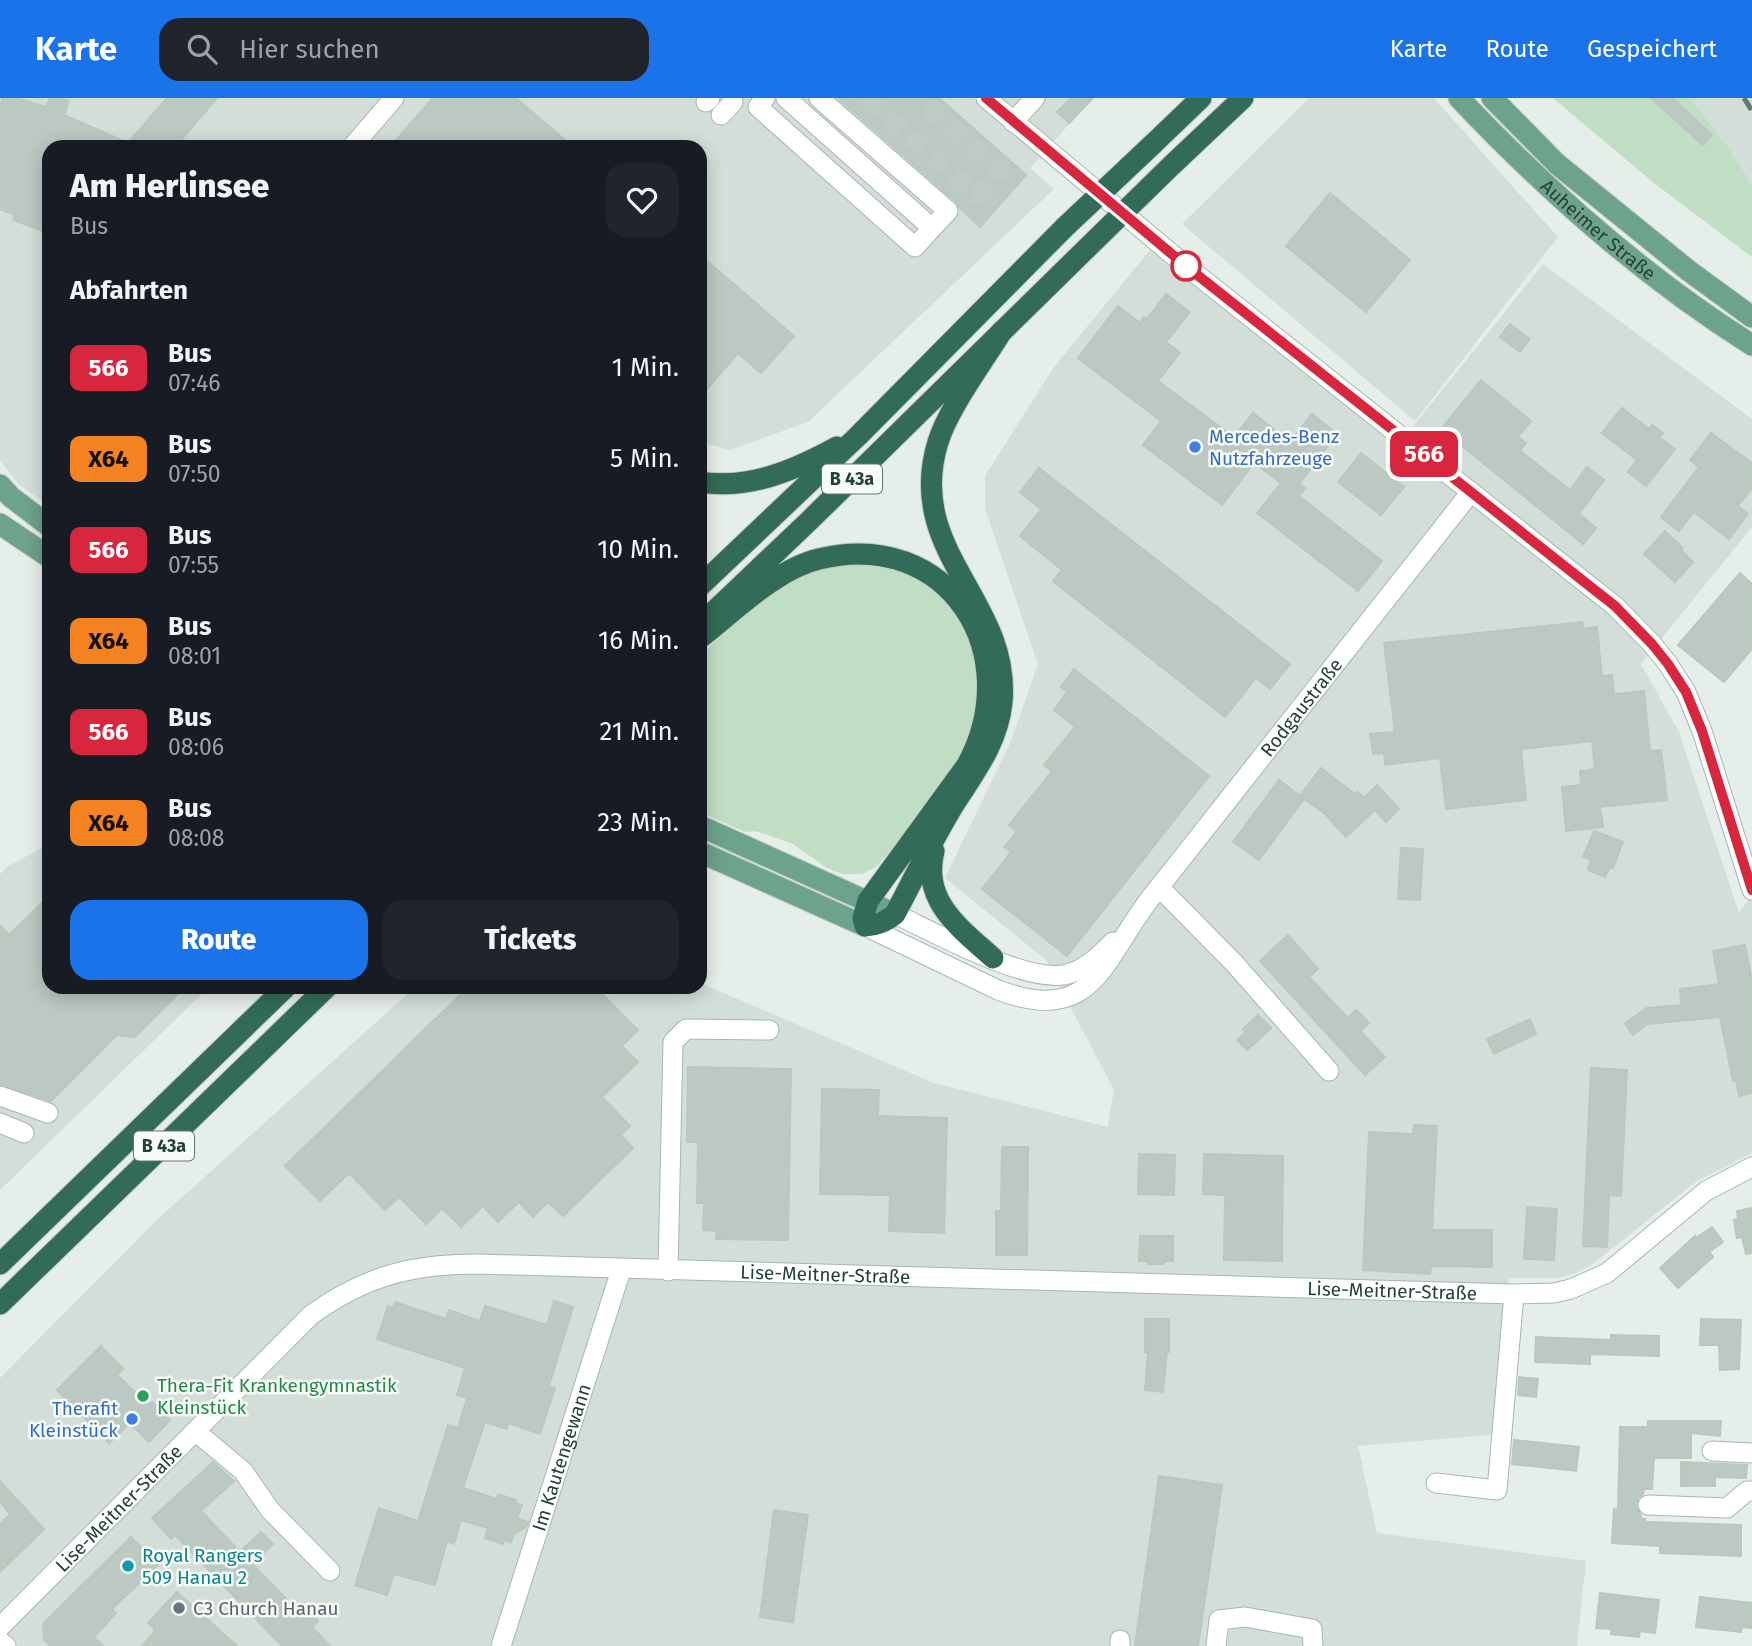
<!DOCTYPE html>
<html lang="de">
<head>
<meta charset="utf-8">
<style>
	body { margin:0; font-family:"Fira Sans",sans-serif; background:#20242c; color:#f1f3f6; height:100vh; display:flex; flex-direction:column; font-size:26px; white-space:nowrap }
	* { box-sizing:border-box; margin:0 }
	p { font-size:23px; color:#9ea1a6 }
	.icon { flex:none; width:38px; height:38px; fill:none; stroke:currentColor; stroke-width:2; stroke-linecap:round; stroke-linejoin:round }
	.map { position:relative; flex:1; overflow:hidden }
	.drawer { position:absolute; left:42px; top:42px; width:665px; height:854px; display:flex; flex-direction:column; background:#171b24; border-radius:21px; box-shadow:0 4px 18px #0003 }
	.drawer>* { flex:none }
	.badge { padding:0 14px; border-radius:10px; font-size:24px; line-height:46px }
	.map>.badge { position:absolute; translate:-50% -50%; box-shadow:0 0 0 4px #fff }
	h2 { padding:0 28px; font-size:26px; line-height:63px }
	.round { display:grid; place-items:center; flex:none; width:74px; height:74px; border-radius:21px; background:#20242c }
	.head { display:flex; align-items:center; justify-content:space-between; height:119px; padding:0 28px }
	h1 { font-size:33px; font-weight:800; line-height:52px }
	.cta { display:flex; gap:14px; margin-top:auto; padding:14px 28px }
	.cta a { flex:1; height:80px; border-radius:21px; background:#1a73e8; color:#fff; font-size:28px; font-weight:800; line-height:80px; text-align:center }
	.cta a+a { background:#20242c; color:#f1f3f6 }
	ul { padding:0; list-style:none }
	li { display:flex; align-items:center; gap:21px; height:91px; padding:0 28px }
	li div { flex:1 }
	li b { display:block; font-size:26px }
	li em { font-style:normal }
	li .badge { min-width:77px; font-weight:700; text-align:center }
	header { display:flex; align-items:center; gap:42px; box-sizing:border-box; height:98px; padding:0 35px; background:#1a73e8; color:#fff }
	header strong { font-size:33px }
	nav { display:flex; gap:38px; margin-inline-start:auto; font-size:24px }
	.search { width:490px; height:63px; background:#20242c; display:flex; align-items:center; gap:18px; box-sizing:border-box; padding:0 24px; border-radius:21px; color:#9ea1a6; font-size:26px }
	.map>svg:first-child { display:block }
	.built { fill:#d4ded8 }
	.green { fill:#c0dec4 }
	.building { fill:#bbc9c2; stroke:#b9c8bf; stroke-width:2 }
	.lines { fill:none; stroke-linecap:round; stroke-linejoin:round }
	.minor-tunnel { stroke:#bfcbc5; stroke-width:19; stroke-dasharray:19 10; stroke-linecap:butt }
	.minor-casing { stroke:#a8b6af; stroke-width:21 }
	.major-casing { stroke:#c2cac6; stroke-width:23 }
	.highway-casing { stroke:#c2cac6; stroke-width:23 }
	.minor { stroke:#fff; stroke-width:19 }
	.major { stroke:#6da28c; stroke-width:21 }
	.highway { stroke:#326b57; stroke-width:21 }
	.rail { stroke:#607b70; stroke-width:5; stroke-dasharray:14 7; stroke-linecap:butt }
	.highway-bridge-casing { stroke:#c2cac6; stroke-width:23; stroke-linecap:butt }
	.highway-bridge { stroke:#326b57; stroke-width:21 }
	.line-casing { stroke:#fff; stroke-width:16 }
	.line { stroke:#d7263d; stroke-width:10 }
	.stop-dot { fill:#fff; stroke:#d7263d; stroke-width:3.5 }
	.shop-dot { fill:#3f7fe0; stroke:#f7fbf8; stroke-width:2.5 }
	.leisure-dot { fill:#2e9e5b; stroke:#f7fbf8; stroke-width:2.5 }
	.culture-dot { fill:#0f9aa8; stroke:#f7fbf8; stroke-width:2.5 }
	.worship-dot { fill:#6b7280; stroke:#f7fbf8; stroke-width:2.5 }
	.labels { text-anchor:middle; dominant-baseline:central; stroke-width:5; stroke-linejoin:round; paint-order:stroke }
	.shield { fill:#f7fbf8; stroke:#647870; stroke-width:2 }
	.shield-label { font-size:18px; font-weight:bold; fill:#254035 }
	.street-label { font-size:19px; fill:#254035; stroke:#f7fbf8 }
	.shop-label { font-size:19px; fill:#366cbe; stroke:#f7fbf8; text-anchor:start }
	.leisure-label { font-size:19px; fill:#27864d; stroke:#f7fbf8; text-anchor:start }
	.culture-label { font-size:19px; fill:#0d838f; stroke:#f7fbf8; text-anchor:start }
	.worship-label { font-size:19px; fill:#5b616d; stroke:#f7fbf8; text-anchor:start }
</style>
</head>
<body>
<header>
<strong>Karte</strong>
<div class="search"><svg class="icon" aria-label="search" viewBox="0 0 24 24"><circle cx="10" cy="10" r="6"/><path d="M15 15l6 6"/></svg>Hier suchen</div>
<nav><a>Karte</a><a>Route</a><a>Gespeichert</a></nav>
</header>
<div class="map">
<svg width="1752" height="1548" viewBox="0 0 1752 1548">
	<rect width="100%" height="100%" fill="#e6eee9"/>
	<!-- built -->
	<g class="built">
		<path d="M0 0H1093L1030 70 1054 91 808 324 730 352 700 344V49H49V407L20 388 0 362Z"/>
		<path d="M1309 0H1434L1558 139 1415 323 1182 126Z"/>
		<path d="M1690 0H1752V86L1726 46Z"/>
		<path d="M1150 152 1398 347 1543 166 1752 321V429L1641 566 1679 634 1739 815 1752 796V1055L1697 1083 1593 1166 1575 1175 1559 1180H1509L1492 1337 1358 1348 1377 1435 1586 1463 1577 1548H0V1280L158 1121 415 889H700V885L934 985 1108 1029 1114 992 1046 862 945 780 1011 643 1038 566 985 411V378L1054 269Z"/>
		<path d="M49 746V889H209L0 1092V776L8 768Z"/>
	</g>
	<!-- green -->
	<g class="green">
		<path d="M1553 0H1690L1726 46 1752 86V159L1654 85Z"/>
		<path d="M845 460 913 474 955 507 979 552 974 645 896 748 877 768 862 776H842L827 770 793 746 756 733 745 734 700 714V558L774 486Z"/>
	</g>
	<!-- building -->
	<g class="building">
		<path d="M3 0H17L46 9 50 0H60L69 3 64 17 128 45 167 0H217L175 49H49V135L13 122 15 117 0 111V8Z"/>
		<path d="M433 0H516L573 49H390Z"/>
		<path d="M838 0H939L1026 77 980 129 960 110 956 104Z"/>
		<path d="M1071 0H1093L1069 25 1057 14Z"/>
		<path d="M1651 0H1672L1712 37 1703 47Z"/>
		<path d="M1330 95 1410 162 1366 214 1286 148Z"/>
		<path d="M700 157 794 238 761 275 738 255 700 299Z"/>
		<path d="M1166 196 1190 214 1166 244 1180 255 1158 283 1234 339 1253 315 1290 344 1312 316 1337 336 1299 386 1305 390 1299 398 1382 463 1358 493 1257 415 1281 385 1254 365 1222 407 1143 347 1161 323 1078 260 1118 208 1140 225 1144 219 1147 221Z"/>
		<path d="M1510 226 1530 241 1520 254 1500 239Z"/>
		<path d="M1481 282 1531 323 1518 339 1526 345 1520 353 1570 392 1587 369 1604 382 1579 416 1596 430 1583 446 1441 331Z"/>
		<path d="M1622 310 1649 331 1652 327 1663 335 1659 339 1675 351 1646 388 1628 374 1637 362 1602 335Z"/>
		<path d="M1711 335 1752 365V390L1738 408 1748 416 1729 441 1694 414 1679 433 1661 419 1699 369 1690 362Z"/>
		<path d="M1361 355 1404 389 1381 417 1338 384Z"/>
		<path d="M1039 370 1290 566 1270 591 1256 580 1225 619 1053 483 1062 472 1020 438 1041 411 1020 394Z"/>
		<path d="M1665 433 1683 450 1681 452 1693 464 1675 484 1644 456Z"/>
		<path d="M1740 475 1752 486V551L1724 584 1678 547Z"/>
		<path d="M1582 524 1583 531 1597 529 1602 578 1612 577 1614 596 1644 593 1650 653 1661 652 1667 702 1600 709 1603 729 1566 733 1562 689 1581 687 1580 673 1595 671 1592 643 1521 651 1526 702 1446 711 1440 660 1385 667 1384 655 1373 656 1370 636 1395 634 1384 545Z"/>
		<path d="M1074 571 1209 678 1067 858 982 791 1011 754 1004 749 1017 734 1009 727 1052 673 1044 667 1075 629 1054 612 1067 594 1061 589Z"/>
		<path d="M1321 670 1355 696 1358 694 1364 700 1377 687 1399 711 1386 724 1375 712 1346 739 1324 715 1300 698Z"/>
		<path d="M1279 682 1304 701 1259 762 1233 744Z"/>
		<path d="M1594 733 1623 744 1613 770 1610 769 1605 779 1588 772 1591 762 1583 759Z"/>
		<path d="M1401 750 1423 751 1420 802 1398 801Z"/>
		<path d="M49 798V889H185L135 939 117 937 51 1003 0 986V828L9 837Z"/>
		<path d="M1288 837 1318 871 1309 879 1348 920 1356 912 1369 925 1360 933 1385 959 1365 977 1260 863Z"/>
		<path d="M1745 847 1752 883V995L1739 998 1736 982 1733 983 1720 919 1647 926 1633 937 1625 925 1647 910 1681 907 1680 891 1719 886 1713 853Z"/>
		<path d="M468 889H595L638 932 622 948 638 964 602 999 630 1028 621 1037 633 1050 563 1118 548 1104 533 1119 519 1104 498 1124 483 1108 461 1129 442 1110 426 1126 399 1099 385 1112 349 1075 320 1103 285 1068Z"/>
		<path d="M1258 917 1271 930 1247 952 1237 942 1246 934 1243 931Z"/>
		<path d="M1530 921 1536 936 1494 956 1487 941Z"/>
		<path d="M688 969 791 971 788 1142 716 1141 717 1133 703 1132 704 1105H697L698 1044H687Z"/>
		<path d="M1591 970 1627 972 1621 1098 1609 1097 1607 1149 1583 1148Z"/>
		<path d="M822 991 879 992 878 1018 947 1020 944 1135 889 1133 890 1097 820 1096Z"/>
		<path d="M1414 1027 1437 1028 1432 1132H1492V1169L1431 1168 1430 1176 1363 1172 1369 1034 1413 1036Z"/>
		<path d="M1002 1049H1028L1027 1157H996V1113H1001Z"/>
		<path d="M1139 1056 1175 1057 1174 1097 1138 1096Z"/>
		<path d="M1204 1056 1283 1058 1282 1163 1224 1162 1225 1097 1203 1096Z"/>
		<path d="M1527 1109 1557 1111 1554 1162 1524 1161Z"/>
		<path d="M1752 1110V1155L1746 1156 1742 1139 1737 1140 1734 1122 1738 1121 1737 1113Z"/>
		<path d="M1712 1129 1723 1144 1709 1154 1713 1159 1678 1190 1660 1170 1695 1138 1696 1140Z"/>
		<path d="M1140 1138H1173V1163H1164V1166H1148L1149 1163H1139Z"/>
		<path d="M554 1203 573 1209 549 1288 555 1290 540 1336 508 1325 507 1331 485 1324 463 1390 497 1401 498 1396 516 1402 515 1405 522 1407 517 1421 528 1424 526 1429 514 1436 511 1444 504 1442 503 1446 485 1440 488 1430 461 1422 454 1446 447 1443 435 1487 394 1476 387 1497 355 1487 379 1410 418 1423 448 1327 458 1330 467 1300 457 1297 465 1270 377 1241 388 1208 393 1210 395 1204 446 1221 449 1212 480 1223 485 1208 547 1227Z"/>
		<path d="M1145 1221H1169V1254H1167L1163 1294 1145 1292 1148 1254H1145Z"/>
		<path d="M1701 1221 1741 1222 1739 1271 1720 1272 1719 1247H1700Z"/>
		<path d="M1611 1237 1659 1238V1258L1590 1256V1266L1535 1264 1536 1239 1611 1242Z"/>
		<path d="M101 1248 123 1271 117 1277 148 1307 152 1304 170 1322 149 1344 130 1325 109 1345 57 1292Z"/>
		<path d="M1519 1279 1538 1281 1536 1299 1518 1297Z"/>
		<path d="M1648 1323H1721L1720 1338 1691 1335V1360H1654L1652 1391H1644L1643 1396 1638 1400 1636 1406 1642 1421H1645V1424L1741 1427V1458L1660 1455V1448L1612 1445 1614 1411 1618 1412 1620 1329H1648Z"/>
		<path d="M1514 1342 1579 1349 1576 1373 1512 1366Z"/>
		<path d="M213 1364 234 1383 201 1413 240 1454 261 1434 273 1446 252 1466 303 1518 308 1512 318 1523 312 1529 330 1548H282L175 1437 171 1441 152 1420Z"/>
		<path d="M1681 1364 1747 1367 1746 1380 1715 1379V1388H1681Z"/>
		<path d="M1159 1378 1222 1387 1198 1548H1135Z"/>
		<path d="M0 1383 44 1431 0 1474V1426L10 1416 0 1404Z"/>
		<path d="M774 1412 808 1417 793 1524 760 1519Z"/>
		<path d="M131 1439 158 1467 112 1511 116 1515 94 1539 103 1548H50L44 1542 43 1526Z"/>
		<path d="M177 1494 237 1548H142L156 1532 148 1525Z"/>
		<path d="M1600 1495 1659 1502 1655 1535 1640 1533 1639 1539 1611 1536 1612 1531 1596 1530Z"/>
		<path d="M1700 1499 1752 1505V1530L1742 1529 1741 1534 1696 1529Z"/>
	</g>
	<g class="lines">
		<!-- minor-tunnel -->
		<path class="minor-tunnel" d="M866 0 977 98 1000 73 917 0"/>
		<defs>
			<g id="minor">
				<path d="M765 0 758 9 915 149 932 130"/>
				<path d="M786 0 932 130 948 113 819 0"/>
				<path d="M986 0 1186 168 1582 482 1615 508 1652 546 1668 566 1686 594 1702 633 1752 792"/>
				<path d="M706 4 710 0"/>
				<path d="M721 17 733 4"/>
				<path d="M1013 24 1035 0"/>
				<path d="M352 49 394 0"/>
				<path d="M1159 789 1234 865 1329 973"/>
				<path d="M895 816C934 834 1028 887 1068 876 1086 871 1100 857 1113 844"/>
				<path id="s1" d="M865 828 998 892C1093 928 1102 864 1149 802L1471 394"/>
				<path d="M0 998 48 1015"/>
				<path d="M0 1025 24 1035"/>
				<path d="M668 1173 673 944 686 931 769 932"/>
				<path d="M195 1333 243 1373 270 1412 330 1473"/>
				<path d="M1712 1353 1752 1355"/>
				<path d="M1436 1385 1497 1392 1514 1196"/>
				<path d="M1648 1407 1727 1410 1747 1393H1752"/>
				<path id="s2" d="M0 1529 311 1217C365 1178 412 1166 478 1166L1514 1196 1554 1195 1571 1191 1607 1175 1706 1093 1752 1069"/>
				<path d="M0 1543 6 1548"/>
				<path id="s3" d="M501 1548 621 1172"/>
				<path d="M1120 1548V1542"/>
				<path d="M1216 1548 1219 1522 1245 1519 1312 1531 1313 1548"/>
			</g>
			<g id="major">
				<path id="s4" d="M1459 0C1546 92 1644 179 1752 247"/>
				<path d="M1492 0 1557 66 1689 173 1752 219"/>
				<path d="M0 387 11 399 49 428"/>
				<path d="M0 426 49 459"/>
				<path d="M700 728 895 816"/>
				<path d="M700 754 865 828"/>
			</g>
			<g id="highway">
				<path d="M1153 46 1201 0"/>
				<path d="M1172 67 1243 0"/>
				<path d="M700 384C749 392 795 372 837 349"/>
				<path d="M700 488 858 338 1065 129"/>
				<path d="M709 518 809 423 1086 151"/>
				<path d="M700 540C734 514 776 471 819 461 949 429 1027 556 967 667L868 803 863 820 865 828C878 827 885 824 895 816 914 780 932 743 953 708 974 675 998 645 1002 604 1011 502 904 454 938 344 948 311 983 264 1002 233"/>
				<path d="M934 753C921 803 960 830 993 860"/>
				<path d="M0 1166 286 889"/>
				<path d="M0 1206 327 889"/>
			</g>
		</defs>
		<!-- minor casing -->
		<use href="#minor" class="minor-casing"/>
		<!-- major casing -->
		<use href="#major" class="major-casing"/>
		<!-- highway casing -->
		<use href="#highway" class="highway-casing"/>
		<!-- minor -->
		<use href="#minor" class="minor"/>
		<!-- major -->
		<use href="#major" class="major"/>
		<!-- highway -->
		<use href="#highway" class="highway"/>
		<!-- rail -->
		<path class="rail" d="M1744 0 1752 13"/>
		<defs>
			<g id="highway-bridge">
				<path d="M1065 129 1153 46"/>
				<path d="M1086 151 1172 67"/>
			</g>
		</defs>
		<!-- highway-bridge casing -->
		<use href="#highway-bridge" class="highway-bridge-casing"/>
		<!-- highway-bridge -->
		<use href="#highway-bridge" class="highway-bridge"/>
	</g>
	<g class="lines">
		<defs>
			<path id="line" d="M986 0 1186 168 1582 482 1615 508 1652 546 1668 566 1686 594 1702 633 1752 792"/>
		</defs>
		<!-- line casing -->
		<use href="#line" class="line-casing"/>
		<!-- line -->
		<use href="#line" class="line"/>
	</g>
	<!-- markers -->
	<circle class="stop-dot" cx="1186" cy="168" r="14"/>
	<g class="shop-dot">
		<circle cx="1195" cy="349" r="7"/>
		<circle cx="132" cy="1321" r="7"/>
	</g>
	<circle class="leisure-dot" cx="143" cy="1298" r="7"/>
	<circle class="culture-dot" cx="128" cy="1468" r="7"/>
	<circle class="worship-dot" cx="179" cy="1510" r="7"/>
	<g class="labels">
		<!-- shield labels -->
		<g class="shield">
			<rect x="822" y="366.5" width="60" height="29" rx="5"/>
			<rect x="134" y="1033.5" width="60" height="29" rx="5"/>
		</g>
		<g class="shield-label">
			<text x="852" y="381">B 43a</text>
			<text x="164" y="1048">B 43a</text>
		</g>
		<!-- street labels -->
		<g class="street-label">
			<text stroke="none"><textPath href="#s4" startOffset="192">Auheimer Straße</textPath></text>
			<text stroke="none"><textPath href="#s1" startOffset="593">Rodgaustraße</textPath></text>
			<text stroke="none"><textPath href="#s2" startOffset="966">Lise-Meitner-Straße</textPath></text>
			<text stroke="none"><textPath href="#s2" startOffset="1533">Lise-Meitner-Straße</textPath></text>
			<text stroke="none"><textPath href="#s3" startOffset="198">Im Kautengewann</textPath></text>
			<text stroke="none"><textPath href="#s2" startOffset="168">Lise-Meitner-Straße</textPath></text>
		</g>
		<!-- shop labels -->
		<g class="shop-label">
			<text x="1209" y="338">Mercedes-Benz<tspan x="1209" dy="22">Nutzfahrzeuge</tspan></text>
			<text x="118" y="1310" text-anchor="end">Therafit<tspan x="118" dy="22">Kleinstück</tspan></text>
		</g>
		<!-- leisure labels -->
		<g class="leisure-label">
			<text x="157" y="1287">Thera-Fit Krankengymnastik<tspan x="157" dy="22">Kleinstück</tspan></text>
		</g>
		<!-- culture labels -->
		<g class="culture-label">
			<text x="142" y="1457">Royal Rangers<tspan x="142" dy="22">509 Hanau 2</tspan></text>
		</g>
		<!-- worship labels -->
		<g class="worship-label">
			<text x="193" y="1510">C3 Church Hanau</text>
		</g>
	</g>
</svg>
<b class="badge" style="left:1424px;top:356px;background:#d7263d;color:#fff">566</b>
<section class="drawer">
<div class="head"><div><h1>Am Herlinsee</h1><p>Bus</p></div><a class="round"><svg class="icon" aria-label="heart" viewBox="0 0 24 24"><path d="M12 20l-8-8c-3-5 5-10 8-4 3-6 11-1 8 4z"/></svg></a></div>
<h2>Abfahrten</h2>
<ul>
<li><span class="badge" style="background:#d7263d;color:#fff">566</span><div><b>Bus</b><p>07:46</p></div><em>1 Min.</em></li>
<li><span class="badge" style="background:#f58220;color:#111">X64</span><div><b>Bus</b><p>07:50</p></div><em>5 Min.</em></li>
<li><span class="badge" style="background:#d7263d;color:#fff">566</span><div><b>Bus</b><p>07:55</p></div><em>10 Min.</em></li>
<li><span class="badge" style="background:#f58220;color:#111">X64</span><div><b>Bus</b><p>08:01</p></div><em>16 Min.</em></li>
<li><span class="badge" style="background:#d7263d;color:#fff">566</span><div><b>Bus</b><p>08:06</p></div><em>21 Min.</em></li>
<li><span class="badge" style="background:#f58220;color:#111">X64</span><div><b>Bus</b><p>08:08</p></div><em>23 Min.</em></li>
</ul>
<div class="cta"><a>Route</a><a>Tickets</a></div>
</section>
</div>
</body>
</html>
